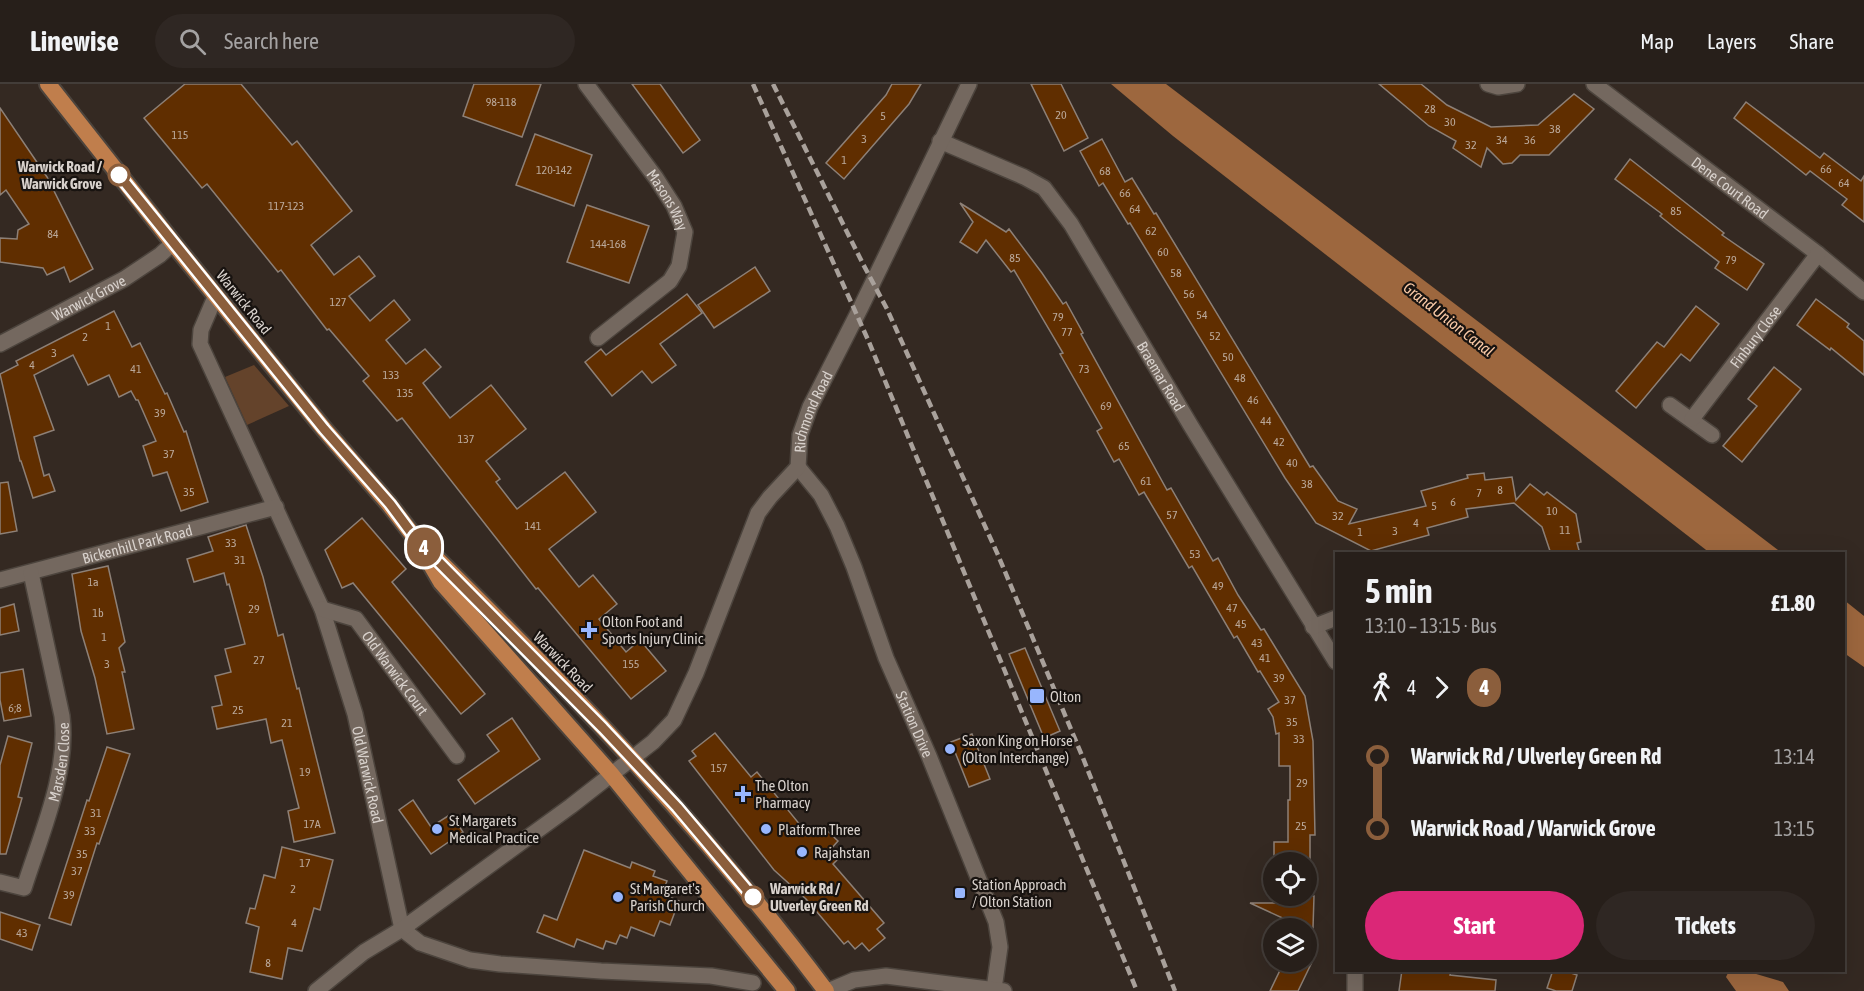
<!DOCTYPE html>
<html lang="en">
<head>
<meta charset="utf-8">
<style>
	body { margin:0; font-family:"Asap Condensed",sans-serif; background:#2f2723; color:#f1f3f6; height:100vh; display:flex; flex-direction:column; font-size:22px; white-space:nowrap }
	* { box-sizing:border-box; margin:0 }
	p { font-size:20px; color:#a4a2a2 }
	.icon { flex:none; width:33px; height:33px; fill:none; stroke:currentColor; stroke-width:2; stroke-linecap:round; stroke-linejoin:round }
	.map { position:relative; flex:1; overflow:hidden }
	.panel { position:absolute; left:1335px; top:468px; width:510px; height:420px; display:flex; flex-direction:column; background:#271f1a; border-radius:0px; box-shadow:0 6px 24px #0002,0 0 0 2px #433d39 }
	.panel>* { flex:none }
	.badge { padding:0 12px; border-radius:20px; font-size:21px; line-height:39px }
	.controls { position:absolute; left:1263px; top:768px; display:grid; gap:12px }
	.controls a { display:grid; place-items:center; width:54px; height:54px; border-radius:50%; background:#271f1a; box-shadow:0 6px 24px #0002,0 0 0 2px #433d39; font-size:30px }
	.map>.badge { position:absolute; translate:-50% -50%; box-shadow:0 0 0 3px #fff }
	.legs { display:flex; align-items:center; gap:9px; height:66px; padding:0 30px; font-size:20px }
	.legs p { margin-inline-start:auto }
	.head { display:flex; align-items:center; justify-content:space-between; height:102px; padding:0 30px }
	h1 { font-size:33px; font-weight:700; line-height:45px }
	.primary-button { display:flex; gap:12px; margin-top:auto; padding:12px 30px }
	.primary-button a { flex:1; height:69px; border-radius:36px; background:#db2777; color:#fff; font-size:24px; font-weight:700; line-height:69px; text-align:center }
	.primary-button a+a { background:#2f2723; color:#f1f3f6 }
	ul { padding:0 30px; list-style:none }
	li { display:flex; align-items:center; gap:21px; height:72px; font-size:22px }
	li i { display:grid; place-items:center; width:9px; height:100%; margin:0 8px; background:currentColor }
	li i::after { content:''; width:15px; height:15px; margin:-8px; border:4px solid; border-radius:50%; background:#271f1a }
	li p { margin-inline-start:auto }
	li:first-child i { background:linear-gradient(#0000 50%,currentColor 0) }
	li:last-child i { background:linear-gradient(currentColor 50%,#0000 0) }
	header { display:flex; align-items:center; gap:36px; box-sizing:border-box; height:84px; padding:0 30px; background:#271f1a; border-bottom:2px solid #433d39 }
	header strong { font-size:28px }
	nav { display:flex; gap:33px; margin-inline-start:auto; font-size:21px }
	.search { width:420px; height:54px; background:#2f2723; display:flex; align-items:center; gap:15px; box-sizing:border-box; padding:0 21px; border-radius:33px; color:#a4a2a2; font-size:22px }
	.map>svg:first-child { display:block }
	.green { fill:#64432b }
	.water { fill:#9d673e }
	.building { fill:#602e00; stroke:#8d8077; stroke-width:1.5 }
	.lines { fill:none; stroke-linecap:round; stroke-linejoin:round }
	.minor-casing { stroke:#4c443d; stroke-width:18 }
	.tertiary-casing { stroke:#4c443d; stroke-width:18 }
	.trunk-casing { stroke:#4c443d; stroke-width:20 }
	.minor { stroke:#74685f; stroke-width:15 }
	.tertiary { stroke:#74685f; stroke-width:15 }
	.trunk { stroke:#c07e4c; stroke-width:16 }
	.rail { stroke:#a9a19b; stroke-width:4.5; stroke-dasharray:9 4.5; stroke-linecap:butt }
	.line-1-casing { stroke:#fff; stroke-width:14 }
	.line-1 { stroke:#8b5e3c; stroke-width:9 }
	.stop-1-dot { fill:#fff; stroke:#8b5e3c; stroke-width:3 }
	.poi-dot { fill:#98b6fd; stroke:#181310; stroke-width:2 }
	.labels { text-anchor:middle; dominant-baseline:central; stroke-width:4.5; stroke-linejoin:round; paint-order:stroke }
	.number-label { font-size:12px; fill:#baa899 }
	.stop-label { font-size:15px; font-weight:bold; fill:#d8d1cc; stroke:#181310; text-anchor:end }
	.street-label { font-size:15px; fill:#d8d1cc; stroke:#181310 }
	.poi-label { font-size:15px; fill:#d8d1cc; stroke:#181310; text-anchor:start }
	.water-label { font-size:16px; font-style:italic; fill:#f9c9a6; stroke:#181310 }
</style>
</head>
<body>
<header>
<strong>Linewise</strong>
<div class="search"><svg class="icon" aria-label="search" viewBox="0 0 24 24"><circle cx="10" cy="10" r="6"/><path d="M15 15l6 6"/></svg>Search here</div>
<nav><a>Map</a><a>Layers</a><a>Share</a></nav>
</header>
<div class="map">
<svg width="1864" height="907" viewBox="0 0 1864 907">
	<rect width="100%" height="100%" fill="#342922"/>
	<!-- green -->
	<path class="green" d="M254 281 289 322 247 341 225 293Z"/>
	<!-- water -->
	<g class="water">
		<path d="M1111 0H1166L1782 469H1710L1173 52Z"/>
		<path d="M1844 516 1864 532V583L1844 569Z"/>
		<path d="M1729 887H1746L1783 898 1789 907H1736L1726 893Z"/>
	</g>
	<!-- building -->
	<g class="building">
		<path d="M185 0H241L292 61 297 57 352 127 311 161 334 191 359 172 368 183 375 192 349 212 370 237 394 216 410 236 386 256 406 280 425 265 441 283 423 299 450 334 491 301 526 345 486 377 500 395 496 398 517 425 565 388 596 428 549 465 579 503 593 491 617 520 599 535 626 568 640 556 666 587 631 615 538 504 536 505 402 334 397 337 363 297 369 292 329 245 327 246 281 186 278 188 207 100 202 104 144 34Z"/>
		<path d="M474 0H541L522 53 463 32Z"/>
		<path d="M632 0H660L700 56 683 69Z"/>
		<path d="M892 0H921L909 20 844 95 826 79 886 11Z"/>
		<path d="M1031 0H1061L1088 54 1064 67Z"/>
		<path d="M1379 0H1421L1447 21 1491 43 1538 41 1574 10 1594 25 1549 71H1520L1512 79 1503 80 1487 64 1481 83 1453 64 1456 57 1429 42Z"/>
		<path d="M1746 18 1820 74 1824 69 1861 97 1864 92V138L1842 121 1847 115 1810 87 1806 91 1734 34Z"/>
		<path d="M0 24 47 93 93 185 70 198 64 183 47 191 43 184 0 178V154L17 155 18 146 29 140 6 106 0 111Z"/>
		<path d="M535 50 592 71 574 122 516 101Z"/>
		<path d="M1102 55 1125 98 1132 94 1154 130 1156 129 1310 383 1313 382 1338 417 1357 425 1349 440 1426 422 1421 407 1468 394 1467 391 1484 389 1485 396 1512 393 1516 416 1530 400 1544 411 1547 408 1576 430 1581 458 1577 459 1580 470H1551L1542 443 1514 419 1466 425 1468 433 1427 444 1429 451 1371 467 1316 439 1285 394 1130 139 1128 140 1103 99 1099 102 1080 67Z"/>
		<path d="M1630 75 1724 149 1722 151 1764 180 1747 206 1715 184 1719 178 1676 145 1660 132 1662 130 1615 95Z"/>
		<path d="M960 119 1006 148 1009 145 1042 189 1063 220 1066 218 1083 249 1081 250 1167 406 1171 404 1213 477 1218 474 1238 511 1261 546 1264 545 1305 612 1313 657 1315 751H1310V778H1274V758H1288V716H1290V682H1279V649L1276 650 1273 633 1268 625 1279 618 1260 587 1258 588 1237 552 1234 554 1192 482 1189 484 1144 408 1139 411 1119 375 1114 378 1097 347 1102 344 1060 270 1063 269 1014 186 1011 188 986 156 977 169 960 158 973 138Z"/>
		<path d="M587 121 649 142 629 199 567 178Z"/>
		<path d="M755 183 770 207 714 244 698 221Z"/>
		<path d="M687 210 702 229 660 260 676 281 652 299 642 287 612 312 585 278 601 265 606 271Z"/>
		<path d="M1816 215 1849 240 1847 243 1864 257V291L1831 264 1830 266 1797 241Z"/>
		<path d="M1696 222 1719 240 1690 277 1681 270 1636 324 1616 307 1657 258 1664 263Z"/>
		<path d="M114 227 132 263 140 259 165 310 167 309 184 348 186 347 208 418 181 427 167 388 153 392 143 362 156 357 138 316H136L131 307 119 313 109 291 88 301 73 271 34 291 54 346 34 353 44 392 49 390 55 407 33 414 21 377H20L0 290 18 281 16 277Z"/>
		<path d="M1774 283 1801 305 1742 378 1723 362 1757 322 1748 315Z"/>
		<path d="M8 398 17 447 0 450V399Z"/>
		<path d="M362 434 406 485 392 498 485 610 461 630 353 499 342 504 325 466Z"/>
		<path d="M246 441 263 493 278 552 283 550 297 605 299 604 335 749 294 758 288 727 299 724 282 656 271 659 266 635 217 645 212 623 222 621 215 592 231 588 225 565 245 560 229 500 227 501 224 489 194 498 187 475 213 467 208 453Z"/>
		<path d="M108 482 125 558 119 564 125 588H122L134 645 107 650 95 594 81 547 72 490Z"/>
		<path d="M14 520 19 547 0 551V524Z"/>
		<path d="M1025 564 1060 647 1044 654 1009 570Z"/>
		<path d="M23 585 31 632 4 637 0 616V589Z"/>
		<path d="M512 634 540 675 475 720 458 696 499 667 487 651Z"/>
		<path d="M715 649 751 693 757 688 805 747 808 744 815 750 822 742 838 757 830 766 839 774 833 780 884 839 877 845 885 854 869 867 862 859 855 865 848 857 844 860 806 815 774 786 689 677 696 672 692 667Z"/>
		<path d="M972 650 990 695 969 703 951 658Z"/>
		<path d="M8 652 32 659 18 713 22 714 6 770H0V681Z"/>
		<path d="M107 663 130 670 99 760 97 759 71 841 49 834 87 716 89 717Z"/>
		<path d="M413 716 431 743 451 730 463 748 431 770 399 726Z"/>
		<path d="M282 763 333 776 320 826 314 824 302 867 288 864 282 895 250 888 259 843 246 839 250 824 255 825 264 791 275 794Z"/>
		<path d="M584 766 630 784 632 778 655 787 653 792 667 797 662 810 679 817 670 841 660 837 654 852 631 843 627 854 620 851 616 860 606 857 603 865 577 855 574 863 537 848 544 831 557 836Z"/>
		<path d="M1288 812H1314L1313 844H1286L1289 837 1250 819H1288Z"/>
		<path d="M0 828 40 841 32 866 0 855Z"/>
		<path d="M1284 878H1312L1298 907H1270Z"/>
		<path d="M1402 886H1442L1451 887 1450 891 1496 896 1495 907H1399Z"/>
		<path d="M1553 886H1562L1577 891 1572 907H1556L1547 904Z"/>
	</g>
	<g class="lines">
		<defs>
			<g id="minor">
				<path id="s1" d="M586 0 656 94 674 122 685 148 679 182 670 197 598 254"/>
				<path d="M1488 0 1498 3 1517 0"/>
				<path id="s2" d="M1594 0 1818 170 1864 208"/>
				<path id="s3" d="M940 57 1024 93 1044 104 1071 140 1191 342 1336 578"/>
				<path id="s4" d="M216 211 201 246 200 260 322 525 355 630 402 845 420 859 470 876 500 880 601 887 711 892 753 899"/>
				<path id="s5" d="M0 260 124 195 160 171 173 159"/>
				<path d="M1670 321 1712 351"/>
				<path id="s6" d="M1692 335 1818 170"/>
				<path id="s7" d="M798 383 821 411 837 442 854 483 886 574 929 672 996 838 1000 863 994 905"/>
				<path id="s8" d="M0 496 276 423"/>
				<path id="s9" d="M322 525 356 535 457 672"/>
				<path d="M1313 543 1336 534"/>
				<path id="s10" d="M0 798 24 804C41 750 69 688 62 632L31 489"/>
				<path d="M1355 907V886"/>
			</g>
			<g id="tertiary">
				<path id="s11" d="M316 907 364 868 402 845 571 722 653 658 674 636 696 589 758 429 770 413 798 383 800 351 810 323 861 223 969 0"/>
				<path d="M828 907 854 896 886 892 1004 907"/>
			</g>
			<g id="trunk">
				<path d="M48 0 173 159 324 345 389 420 416 455 441 498 611 690 787 907"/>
				<path d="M430 468C571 606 708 749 826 907"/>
			</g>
		</defs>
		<!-- minor casing -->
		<use href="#minor" class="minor-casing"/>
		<!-- tertiary casing -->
		<use href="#tertiary" class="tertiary-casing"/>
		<!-- trunk casing -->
		<use href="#trunk" class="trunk-casing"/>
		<!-- minor -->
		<use href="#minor" class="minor"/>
		<!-- tertiary -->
		<use href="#tertiary" class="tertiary"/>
		<!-- trunk -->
		<use href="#trunk" class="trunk"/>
		<!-- rail -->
		<g class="rail">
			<path d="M753 0 869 258 1137 907"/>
			<path d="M773 0 863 180 887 225 998 471 1083 674 1175 907"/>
		</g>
	</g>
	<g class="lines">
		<defs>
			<path id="line-1" d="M119 91 324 345 390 420 416 455 603 644 677 723 753 813"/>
		</defs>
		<!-- line-1 casing -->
		<use href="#line-1" class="line-1-casing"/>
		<!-- line-1 -->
		<use href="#line-1" class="line-1"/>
	</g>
	<!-- markers -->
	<g class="stop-1-dot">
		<circle cx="119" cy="91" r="10"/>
		<circle cx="753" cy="813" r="10"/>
	</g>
	<g class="poi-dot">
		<path d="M586 537h6v6h6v6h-6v6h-6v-6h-6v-6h6z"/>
		<rect x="1029" y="604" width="16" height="16" rx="3"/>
		<circle cx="950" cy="665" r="6"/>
		<path d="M740 701h6v6h6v6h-6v6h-6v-6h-6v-6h6z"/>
		<circle cx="437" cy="745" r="6"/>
		<circle cx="766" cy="745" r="6"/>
		<circle cx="802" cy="768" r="6"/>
		<rect x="954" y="803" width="12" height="12" rx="3"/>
		<circle cx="618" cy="813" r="6"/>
	</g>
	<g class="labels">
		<!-- number labels -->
		<g class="number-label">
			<text x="501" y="18">98-118</text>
			<text x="1430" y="25">28</text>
			<text x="1061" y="31">20</text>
			<text x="883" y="32">5</text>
			<text x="1450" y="38">30</text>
			<text x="1555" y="45">38</text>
			<text x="180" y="51">115</text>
			<text x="864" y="55">3</text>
			<text x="1502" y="56">34</text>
			<text x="1530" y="56">36</text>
			<text x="1471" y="61">32</text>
			<text x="844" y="76">1</text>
			<text x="1826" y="85">66</text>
			<text x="554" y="86">120-142</text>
			<text x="1105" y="87">68</text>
			<text x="1844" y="99">64</text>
			<text x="1125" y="109">66</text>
			<text x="286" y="122">117-123</text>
			<text x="1135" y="125">64</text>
			<text x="1676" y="127">85</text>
			<text x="1151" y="147">62</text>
			<text x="53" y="150">84</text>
			<text x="608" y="160">144-168</text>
			<text x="1163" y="168">60</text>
			<text x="1015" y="174">85</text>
			<text x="1731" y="176">79</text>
			<text x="1176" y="189">58</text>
			<text x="1189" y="210">56</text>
			<text x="338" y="218">127</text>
			<text x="1202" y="231">54</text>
			<text x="1058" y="233">79</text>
			<text x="108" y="242">1</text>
			<text x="1067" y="248">77</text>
			<text x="1215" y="252">52</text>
			<text x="85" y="253">2</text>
			<text x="54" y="269">3</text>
			<text x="1228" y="273">50</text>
			<text x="32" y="281">4</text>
			<text x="136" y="285">41</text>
			<text x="1084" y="285">73</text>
			<text x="391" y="291">133</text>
			<text x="1240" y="294">48</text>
			<text x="405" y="309">135</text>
			<text x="1253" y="316">46</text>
			<text x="1106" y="322">69</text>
			<text x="160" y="329">39</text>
			<text x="1266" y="337">44</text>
			<text x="466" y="355">137</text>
			<text x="1279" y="358">42</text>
			<text x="1124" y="362">65</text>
			<text x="169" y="370">37</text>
			<text x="1292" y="379">40</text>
			<text x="1146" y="397">61</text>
			<text x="1307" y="400">38</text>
			<text x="1500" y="406">8</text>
			<text x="189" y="408">35</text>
			<text x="1479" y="409">7</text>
			<text x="1453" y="418">6</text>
			<text x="1434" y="422">5</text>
			<text x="1552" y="427">10</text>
			<text x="1172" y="431">57</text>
			<text x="1338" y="432">32</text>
			<text x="1416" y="439">4</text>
			<text x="533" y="442">141</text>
			<text x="1565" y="446">11</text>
			<text x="1395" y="447">3</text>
			<text x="1360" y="448">1</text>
			<text x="231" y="459">33</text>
			<text x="1195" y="470">53</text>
			<text x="240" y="476">31</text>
			<text x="93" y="498">1a</text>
			<text x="1218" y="502">49</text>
			<text x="1232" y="524">47</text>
			<text x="254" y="525">29</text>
			<text x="98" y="529">1b</text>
			<text x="1241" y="540">45</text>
			<text x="104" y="553">1</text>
			<text x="1257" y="559">43</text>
			<text x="1265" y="574">41</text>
			<text x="259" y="576">27</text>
			<text x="107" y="580">3</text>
			<text x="631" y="580">155</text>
			<text x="1279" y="594">39</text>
			<text x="1290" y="616">37</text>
			<text x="15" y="624">6;8</text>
			<text x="238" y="626">25</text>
			<text x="1292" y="638">35</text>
			<text x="287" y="639">21</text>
			<text x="1299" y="655">33</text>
			<text x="719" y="684">157</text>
			<text x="305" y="688">19</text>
			<text x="1302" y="699">29</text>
			<text x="96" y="729">31</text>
			<text x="312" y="740">17A</text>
			<text x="1301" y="742">25</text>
			<text x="90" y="747">33</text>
			<text x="82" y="770">35</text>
			<text x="305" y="779">17</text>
			<text x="77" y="787">37</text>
			<text x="293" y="805">2</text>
			<text x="69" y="811">39</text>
			<text x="294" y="839">4</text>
			<text x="22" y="849">43</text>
			<text x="268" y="879">8</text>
		</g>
		<!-- stop labels -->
		<g class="stop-label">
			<text x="102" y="82">Warwick Road /<tspan x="102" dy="17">Warwick Grove</tspan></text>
			<text x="770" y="804" text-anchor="start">Warwick Rd /<tspan x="770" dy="17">Ulverley Green Rd</tspan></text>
		</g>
		<!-- street labels -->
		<g class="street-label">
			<text stroke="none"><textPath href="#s2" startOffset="171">Dene Court Road</textPath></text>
			<text stroke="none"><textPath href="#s1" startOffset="142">Masons Way</textPath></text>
			<text stroke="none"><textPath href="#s5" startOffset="100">Warwick Grove</textPath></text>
			<text transform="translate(244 218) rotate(51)">Warwick Road</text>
			<text stroke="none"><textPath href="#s6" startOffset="104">Finbury Close</textPath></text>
			<text stroke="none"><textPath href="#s3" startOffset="336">Braemar Road</textPath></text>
			<text stroke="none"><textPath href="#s11" startOffset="792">Richmond Road</textPath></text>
			<text stroke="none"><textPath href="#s8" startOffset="142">Bickenhill Park Road</textPath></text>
			<text transform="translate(563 578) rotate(46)">Warwick Road</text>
			<text stroke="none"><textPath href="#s9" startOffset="102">Old Warwick Court</textPath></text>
			<text stroke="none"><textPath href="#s7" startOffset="284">Station Drive</textPath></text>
			<text stroke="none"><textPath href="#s10" startOffset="156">Marsden Close</textPath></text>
			<text stroke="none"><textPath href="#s4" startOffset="516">Old Warwick Road</textPath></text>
		</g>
		<!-- poi labels -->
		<g class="poi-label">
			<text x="602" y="537">Olton Foot and<tspan x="602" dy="17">Sports Injury Clinic</tspan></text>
			<text x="1050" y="612">Olton</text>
			<text x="962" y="656">Saxon King on Horse<tspan x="962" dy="17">(Olton Interchange)</tspan></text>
			<text x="755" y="701">The Olton<tspan x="755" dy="17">Pharmacy</tspan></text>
			<text x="449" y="736">St Margarets<tspan x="449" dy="17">Medical Practice</tspan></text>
			<text x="778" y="745">Platform Three</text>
			<text x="814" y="768">Rajahstan</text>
			<text x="972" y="800">Station Approach<tspan x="972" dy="17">/ Olton Station</tspan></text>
			<text x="630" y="804">St Margaret's<tspan x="630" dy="17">Parish Church</tspan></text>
		</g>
		<!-- water labels -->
		<g class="water-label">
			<text transform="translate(1449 235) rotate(38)">Grand Union Canal</text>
		</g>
	</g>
</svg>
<div class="controls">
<a><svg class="icon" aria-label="locate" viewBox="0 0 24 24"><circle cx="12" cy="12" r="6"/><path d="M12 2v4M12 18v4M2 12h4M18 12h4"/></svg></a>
<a><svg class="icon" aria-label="layers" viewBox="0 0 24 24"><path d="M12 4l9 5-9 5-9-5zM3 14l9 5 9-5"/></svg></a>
</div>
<b class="badge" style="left:424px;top:463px;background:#8b5e3c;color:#fff">4</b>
<section class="panel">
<div class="head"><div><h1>5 min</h1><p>13:10 – 13:15 · Bus</p></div><b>£1.80</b></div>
<div class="legs"><svg class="icon" aria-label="walk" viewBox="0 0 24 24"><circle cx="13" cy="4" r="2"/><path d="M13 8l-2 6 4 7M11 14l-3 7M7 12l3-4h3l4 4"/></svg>4<svg class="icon" aria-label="forward" viewBox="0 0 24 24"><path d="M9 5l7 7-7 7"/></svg><b class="badge" style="background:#8b5e3c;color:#fff">4</b></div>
<ul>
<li><i style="color:#8b5e3c"></i><b>Warwick Rd / Ulverley Green Rd</b><p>13:14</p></li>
<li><i style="color:#8b5e3c"></i><b>Warwick Road / Warwick Grove</b><p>13:15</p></li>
</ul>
<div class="primary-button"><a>Start</a><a>Tickets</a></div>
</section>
</div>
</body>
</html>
